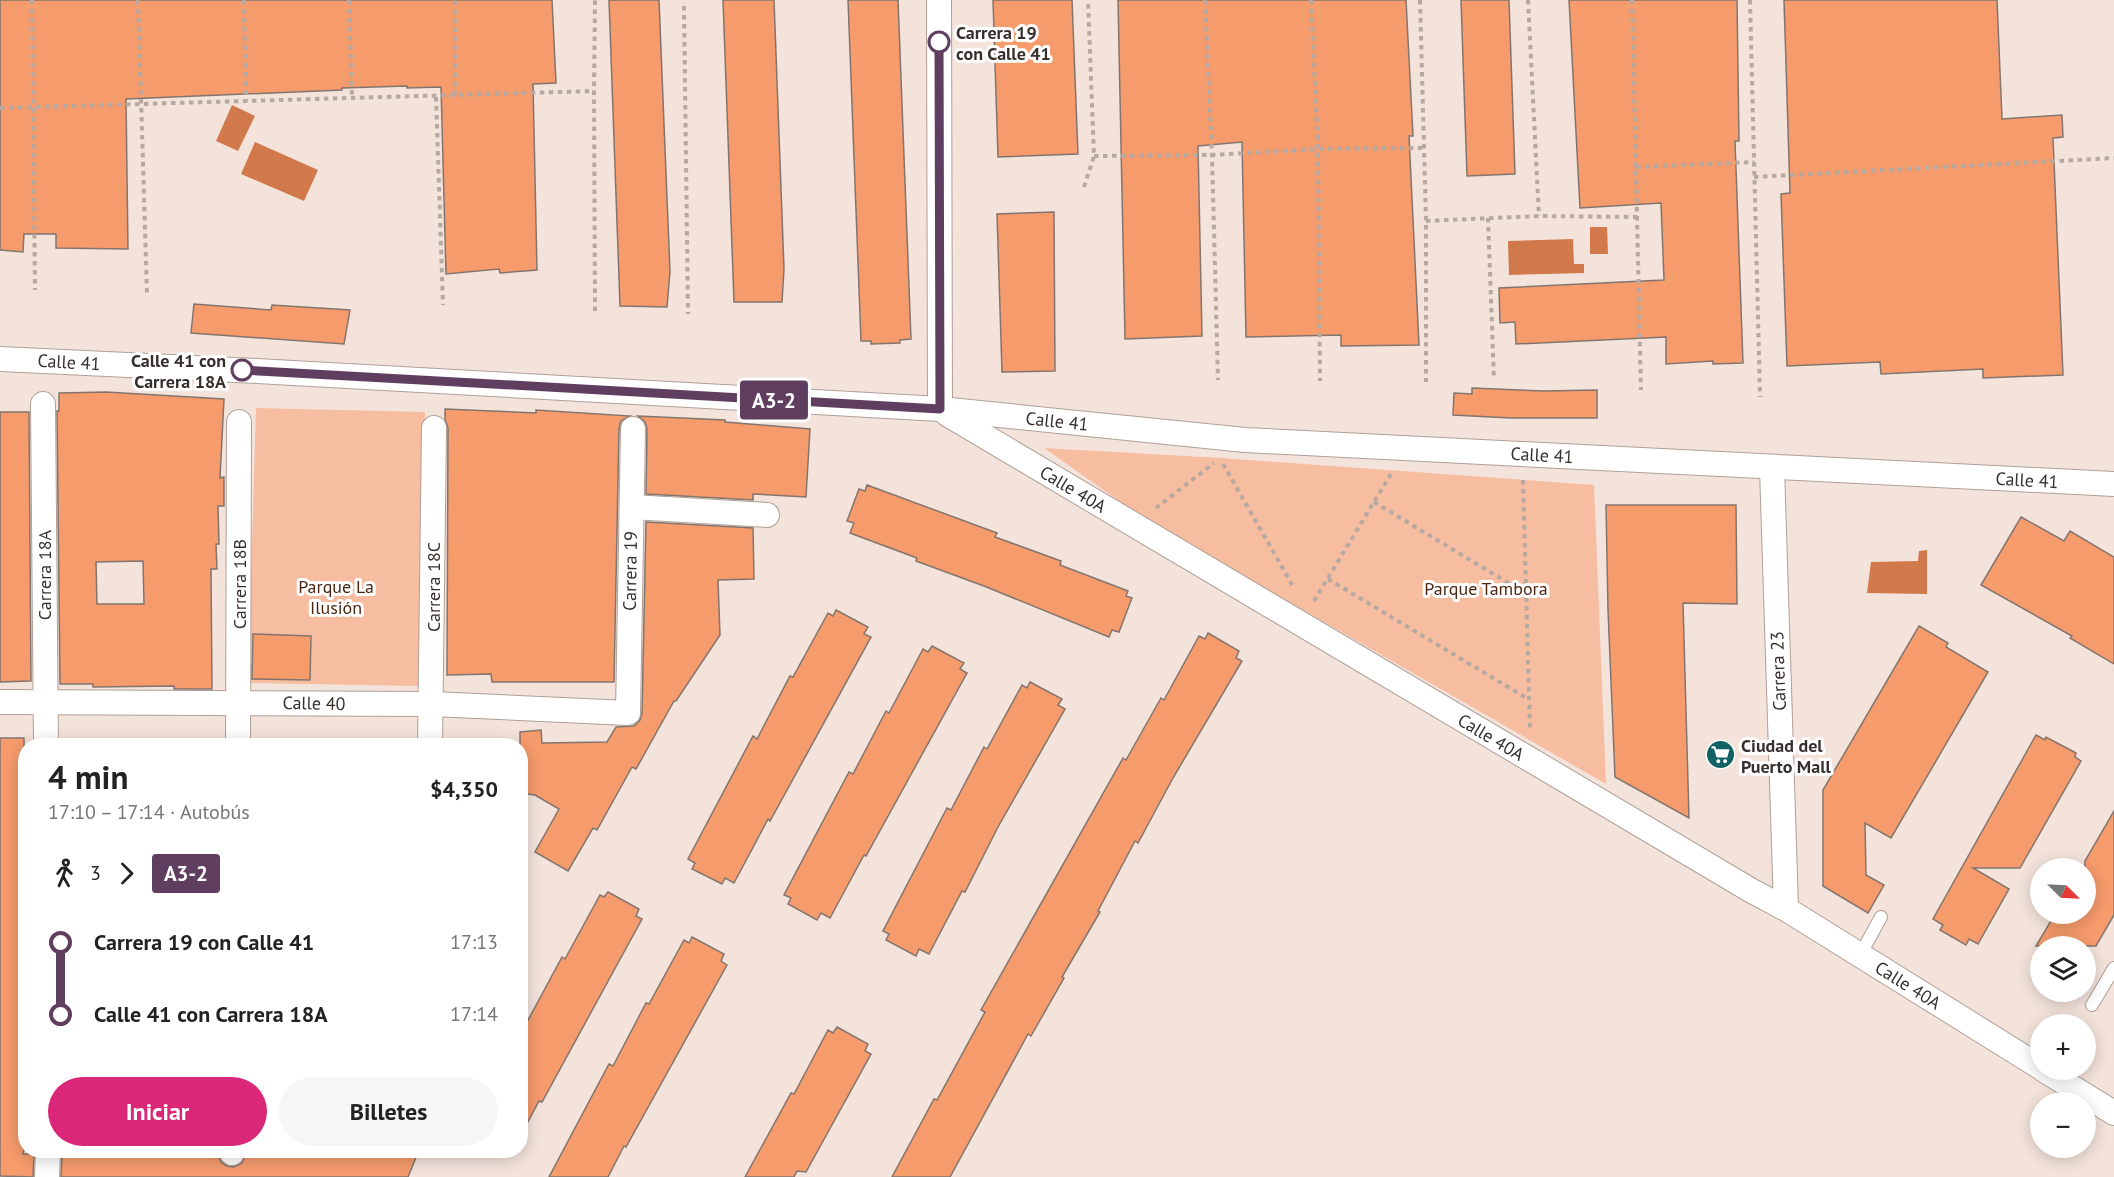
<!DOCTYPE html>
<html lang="es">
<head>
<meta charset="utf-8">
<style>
	body { margin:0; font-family:"PT Sans",sans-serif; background:#f6f6f6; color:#222; height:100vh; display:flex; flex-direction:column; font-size:22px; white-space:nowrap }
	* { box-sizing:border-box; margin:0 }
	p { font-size:20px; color:#767676 }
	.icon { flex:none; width:33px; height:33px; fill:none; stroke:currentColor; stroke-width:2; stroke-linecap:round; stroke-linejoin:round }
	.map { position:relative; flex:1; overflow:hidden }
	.panel { position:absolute; left:18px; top:738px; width:510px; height:420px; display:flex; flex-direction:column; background:#fff; border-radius:24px; box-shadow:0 3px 15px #0003 }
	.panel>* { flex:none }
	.badge { padding:0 12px; border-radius:4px; font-size:21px; line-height:39px }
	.needle { width:39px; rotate:114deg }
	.buttons { position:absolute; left:2030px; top:858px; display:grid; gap:12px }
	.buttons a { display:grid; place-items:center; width:66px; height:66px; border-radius:50%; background:#fff; box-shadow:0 3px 15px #0003; font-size:30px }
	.map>.badge { position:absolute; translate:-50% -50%; box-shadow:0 0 0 3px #fff }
	.legs { display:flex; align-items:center; gap:9px; height:66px; padding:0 30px; font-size:20px }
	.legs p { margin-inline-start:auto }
	.summary { display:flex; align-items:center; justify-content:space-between; height:102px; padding:0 30px }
	h1 { font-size:33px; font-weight:700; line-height:45px }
	.action { display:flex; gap:12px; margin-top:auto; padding:12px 30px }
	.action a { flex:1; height:69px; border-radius:36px; background:#db2777; color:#fff; font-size:24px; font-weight:700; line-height:69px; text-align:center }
	.action a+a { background:#f6f6f6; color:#222 }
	ul { padding:0 30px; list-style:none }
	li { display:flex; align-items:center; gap:21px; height:72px; font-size:22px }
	li i { display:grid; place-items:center; width:9px; height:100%; margin:0 8px; background:currentColor }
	li i::after { content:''; width:15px; height:15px; margin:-8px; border:4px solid; border-radius:50%; background:#fff }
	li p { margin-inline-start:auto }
	li:first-child i { background:linear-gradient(#0000 50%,currentColor 0) }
	li:last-child i { background:linear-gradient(currentColor 50%,#0000 0) }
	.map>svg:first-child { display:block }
	.green { fill:#f7bda0 }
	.water { fill:#d1794a }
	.building { fill:#f69b6c; stroke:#83756e; stroke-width:1.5; fill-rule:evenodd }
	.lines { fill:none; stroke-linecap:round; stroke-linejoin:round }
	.service-casing { stroke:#afa098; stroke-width:14 }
	.minor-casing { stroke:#afa098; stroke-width:26 }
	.path { stroke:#b5a9a2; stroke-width:4; stroke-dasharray:4.5 4.5; stroke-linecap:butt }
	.service { stroke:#fff; stroke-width:12 }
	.minor { stroke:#fff; stroke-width:24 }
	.line-1-casing { stroke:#fff; stroke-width:14 }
	.line-1 { stroke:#603e5f; stroke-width:9 }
	.stop-1-dot { fill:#fff; stroke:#603e5f; stroke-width:3 }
	.labels { text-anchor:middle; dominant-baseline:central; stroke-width:6; stroke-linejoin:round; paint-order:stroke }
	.stop-label { font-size:18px; font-weight:bold; fill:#36302d; stroke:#fff; text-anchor:start }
	.street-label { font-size:18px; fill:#36302d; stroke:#fff }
	.park-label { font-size:18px; fill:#4b2713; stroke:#fff }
	.poi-label { font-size:18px; font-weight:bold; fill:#36302d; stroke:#fff; text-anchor:start }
</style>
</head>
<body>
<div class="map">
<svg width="2114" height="1177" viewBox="0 0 2114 1177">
	<rect width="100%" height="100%" fill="#f3e3db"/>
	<!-- green -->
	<g class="green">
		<path d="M256 408 425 412 418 686 248 683Z"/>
		<path d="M1044 448 1220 458 1594 485 1606 784 1143 518Z"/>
	</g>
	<!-- water -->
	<g class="water">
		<path d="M232 105 255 116 238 151 216 141Z"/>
		<path d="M255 142 318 170 304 201 241 174Z"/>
		<path d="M1590 227H1607L1608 254H1590Z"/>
		<path d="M1573 239 1574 264H1584V273L1509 275 1508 241Z"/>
		<path d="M1927 550V594L1867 593 1871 562 1918 561 1919 551Z"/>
	</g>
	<!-- building -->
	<g class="building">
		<path d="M0 0H552L556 83 533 84 537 270 500 273 499 269 446 274 441 87 407 88V86L342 88V90L126 99 128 249 56 248V234H24L23 252 0 250Z"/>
		<path d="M609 0H659L670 272 667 307 620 306Z"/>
		<path d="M723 0H774L784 269 782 302H734Z"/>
		<path d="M848 0H898L911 339 900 340V343L871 344V341H861Z"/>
		<path d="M993 0H1072L1078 154 998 157Z"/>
		<path d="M1118 0H1406L1413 136H1409L1419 345 1341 346V335L1246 337 1242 142 1198 146 1202 336 1125 339Z"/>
		<path d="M1461 0H1509L1515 174 1467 176Z"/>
		<path d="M1569 0H1737L1739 141H1735L1743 363 1713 364V361L1666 364V337L1516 344 1515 322 1500 323 1499 288 1664 280 1661 203 1580 208Z"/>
		<path d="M1784 0H1997L2002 119 2062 115 2063 137 2053 138 2063 375 1983 378V369L1881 374 1880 362 1787 366 1781 194 1790 193Z"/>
		<path d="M1054 212 1055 371 1002 372 997 214Z"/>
		<path d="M194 304 271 310 272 305 350 310 344 344 191 333Z"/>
		<path d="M1472 388 1544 391 1597 390V418H1511L1453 415 1454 393 1472 394Z"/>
		<path d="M106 392 224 399 220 478 224 477V506H218L219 544H216L217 569H211L212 689H174V686L93 687V684H60L57 411H59V393ZM143 561 144 604H97L96 562Z"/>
		<path d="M445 409 536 413V410L630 416 621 421 619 429 614 682H492L491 674 447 675 448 428 445 419Z"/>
		<path d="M0 412H29L31 681 0 682Z"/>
		<path d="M638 416 725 420V422L810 429 806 497 753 494V500L646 494 647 429 645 422Z"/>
		<path d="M867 485 997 533 995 537 1061 561 1060 565 1128 591 1126 596 1132 598 1119 632 1112 630 1109 637 984 586 916 561 917 558 850 533 854 523 847 521 859 489 865 491Z"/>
		<path d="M1606 505H1736L1737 604 1683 603 1689 818 1615 777 1608 610Z"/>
		<path d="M2021 517 2064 541 2070 531 2114 557V664L2070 638 2072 636 1981 585Z"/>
		<path d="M646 522 753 528 754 579 718 580 720 635 676 701H674L636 769 632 767 597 830 593 828 568 871 535 852 559 809 535 795 520 793V732L541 730 542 743 607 742 616 727 634 726 640 720 642 713Z"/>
		<path d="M836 610 868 627 864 634 871 637 770 821 768 819 734 883 725 878 722 884 692 869 695 863 688 859 753 736 757 739 790 676 793 677 828 613 833 616Z"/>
		<path d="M1919 626 1948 643 1946 647 1988 672 1891 838 1865 823 1866 875 1884 885 1868 913 1823 886V790Z"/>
		<path d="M1208 633 1239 651 1236 658 1242 661 1173 778 1138 843 1135 841 1098 911 1100 912 1062 977 1064 978 1031 1036 1028 1034 950 1177H892L934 1099 937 1100 985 1012 981 1010 1123 758 1126 760 1161 698 1164 700 1199 636 1205 639Z"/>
		<path d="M253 634 311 636 310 680 252 679Z"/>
		<path d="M932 646 964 663 960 669 967 673 866 856 864 855 830 918 821 913 817 920 788 904 791 898 784 895 849 772 853 774 886 711 889 713 923 649 928 652Z"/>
		<path d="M1030 682 1062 699 1058 705 1065 709 998 827 965 892 962 891 929 954 919 949 916 956 886 940 889 934 883 931 947 808 951 810 984 747 987 749 1022 685 1027 688Z"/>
		<path d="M2036 735 2045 740 2046 737 2076 753 2075 757 2081 761 2020 868H1973L2009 889 1978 944 1969 939 1966 945 1940 930 1943 925 1933 919Z"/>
		<path d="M0 738H24L26 900 22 1038 23 1072H26V1143L23 1154H34L33 1177 0 1176Z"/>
		<path d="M2114 811V915L2096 946H2036L2055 914H2085V861Z"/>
		<path d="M608 892 639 909 636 916 642 919 542 1102 539 1101 520 1137V1035L562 957 565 959 600 895 604 897Z"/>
		<path d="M692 937 724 954 721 961 727 965 626 1147 624 1146 608 1177H549L609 1064 613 1066 646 1003 649 1004 684 940 689 943Z"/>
		<path d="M837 1027 868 1044 865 1051 871 1054 806 1172 797 1171 794 1177H745L791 1093 794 1094 828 1030 833 1033Z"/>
		<path d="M149 1150H218V1156L222 1163 227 1166 234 1167 242 1163 247 1150H419L408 1177H61L62 1154 149 1156Z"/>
	</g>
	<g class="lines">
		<defs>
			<g id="service">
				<path d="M1860 955 1881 917"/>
				<path d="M2092 1005 2114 968"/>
			</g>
			<g id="minor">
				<path d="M939 0 940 409"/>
				<path d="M0 359 257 371 940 409 1245 440 2114 484"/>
				<path d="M43 404 46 746"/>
				<path d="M947 414 1752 891 1786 909 2040 1067"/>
				<path d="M1772 468 1786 909"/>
				<path d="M632 507 767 515"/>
				<path d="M0 702 432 704 628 713 633 429"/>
				<path d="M238 746 239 422"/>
				<path d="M430 746 434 428"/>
				<path d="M2044 1070 2114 1113"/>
				<path d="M232 1153 233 1150"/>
				<path d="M47 1177 48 1150"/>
			</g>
		</defs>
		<!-- service casing -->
		<use href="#service" class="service-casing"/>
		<!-- minor casing -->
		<use href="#minor" class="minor-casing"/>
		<!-- path -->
		<g class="path">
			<path d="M32 0 35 290"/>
			<path d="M138 0 147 294"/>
			<path d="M244 0 246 101"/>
			<path d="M349 0 352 98"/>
			<path d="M1205 0 1212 155 1218 380"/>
			<path d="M1311 0 1318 149 1320 381"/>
			<path d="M1420 0 1426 221V382"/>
			<path d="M1528 0 1539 216"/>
			<path d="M1632 0 1641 390"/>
			<path d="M1750 0 1760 397"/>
			<path d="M684 6 688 314"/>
			<path d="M455 95V0"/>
			<path d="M436 97 443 305"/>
			<path d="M0 108 594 91"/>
			<path d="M1094 156 1212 155 1318 149 1424 148"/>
			<path d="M1636 167 1754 162"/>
			<path d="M1754 177 2114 158"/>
			<path d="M1084 187 1094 156 1088 0"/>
			<path d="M1488 218 1494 380"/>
			<path d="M1426 221 1539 216 1637 217"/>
			<path d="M595 311 594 91 595 0"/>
			<path d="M1223 464 1294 588"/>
			<path d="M1523 480 1530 731"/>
			<path d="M1374 502 1525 593"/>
			<path d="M1156 508 1214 463"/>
			<path d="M1328 579 1528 699"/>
			<path d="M1314 601 1391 474"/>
		</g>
		<!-- service -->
		<use href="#service" class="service"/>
		<!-- minor -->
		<use href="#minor" class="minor"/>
	</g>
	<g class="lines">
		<defs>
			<path id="line-1" d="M242 370 940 409 939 42"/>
		</defs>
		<!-- line-1 casing -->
		<use href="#line-1" class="line-1-casing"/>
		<!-- line-1 -->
		<use href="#line-1" class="line-1"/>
	</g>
	<!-- icons -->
	<defs>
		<symbol id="supermarket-disc" viewBox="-11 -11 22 22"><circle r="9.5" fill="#126265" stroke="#fff"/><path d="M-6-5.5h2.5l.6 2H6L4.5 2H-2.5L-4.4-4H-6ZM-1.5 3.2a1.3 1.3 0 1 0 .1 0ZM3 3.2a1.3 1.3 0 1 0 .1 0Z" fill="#fff"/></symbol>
	</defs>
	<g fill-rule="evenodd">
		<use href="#supermarket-disc" x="1704" y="738" width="33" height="33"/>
	</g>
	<!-- markers -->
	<g class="stop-1-dot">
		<circle cx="939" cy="42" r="10"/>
		<circle cx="242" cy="370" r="10"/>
	</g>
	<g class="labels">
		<!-- stop labels -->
		<g class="stop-label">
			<text x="956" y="32">Carrera 19<tspan x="956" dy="21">con Calle 41</tspan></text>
			<text x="226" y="360" text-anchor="end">Calle 41 con<tspan x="226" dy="21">Carrera 18A</tspan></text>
		</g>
		<!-- street labels -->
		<g class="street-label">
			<text transform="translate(69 362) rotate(3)">Calle 41</text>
			<text transform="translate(1057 421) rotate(6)">Calle 41</text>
			<text transform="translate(1542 455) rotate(3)">Calle 41</text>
			<text transform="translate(2027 480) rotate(3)">Calle 41</text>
			<text transform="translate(1073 489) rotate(31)">Calle 40A</text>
			<text transform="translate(630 571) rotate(-89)">Carrera 19</text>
			<text transform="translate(44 575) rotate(-90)">Carrera 18A</text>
			<text transform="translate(239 584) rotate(-90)">Carrera 18B</text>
			<text transform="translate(433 587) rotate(-90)">Carrera 18C</text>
			<text transform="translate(1778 671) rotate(-92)">Carrera 23</text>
			<text transform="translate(314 703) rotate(1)">Calle 40</text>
			<text transform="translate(1491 737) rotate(31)">Calle 40A</text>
			<text transform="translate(1908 985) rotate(32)">Calle 40A</text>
		</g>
		<!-- park labels -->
		<g class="park-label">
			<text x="336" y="586">Parque La<tspan x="336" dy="21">Ilusión</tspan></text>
			<text x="1486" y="588">Parque Tambora</text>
		</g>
		<!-- poi labels -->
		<g class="poi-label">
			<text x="1741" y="745">Ciudad del<tspan x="1741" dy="21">Puerto Mall</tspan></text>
		</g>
	</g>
</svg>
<div class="buttons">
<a><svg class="needle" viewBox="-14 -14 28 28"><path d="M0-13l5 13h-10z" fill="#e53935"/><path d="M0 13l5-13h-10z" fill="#767676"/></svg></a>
<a><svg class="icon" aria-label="layers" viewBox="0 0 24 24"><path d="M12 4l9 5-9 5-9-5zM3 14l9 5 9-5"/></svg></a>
<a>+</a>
<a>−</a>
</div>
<b class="badge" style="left:774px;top:400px;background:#603e5f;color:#fff">A3-2</b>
<section class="panel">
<div class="summary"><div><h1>4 min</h1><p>17:10 – 17:14 · Autobús</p></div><b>$4,350</b></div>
<div class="legs"><svg class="icon" aria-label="walk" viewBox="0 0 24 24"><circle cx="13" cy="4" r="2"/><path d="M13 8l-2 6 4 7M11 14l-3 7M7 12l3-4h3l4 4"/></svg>3<svg class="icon" aria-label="forward" viewBox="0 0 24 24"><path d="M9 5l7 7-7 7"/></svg><b class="badge" style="background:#603e5f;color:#fff">A3-2</b></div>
<ul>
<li><i style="color:#603e5f"></i><b>Carrera 19 con Calle 41</b><p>17:13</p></li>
<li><i style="color:#603e5f"></i><b>Calle 41 con Carrera 18A</b><p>17:14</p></li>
</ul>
<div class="action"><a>Iniciar</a><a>Billetes</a></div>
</section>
</div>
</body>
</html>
